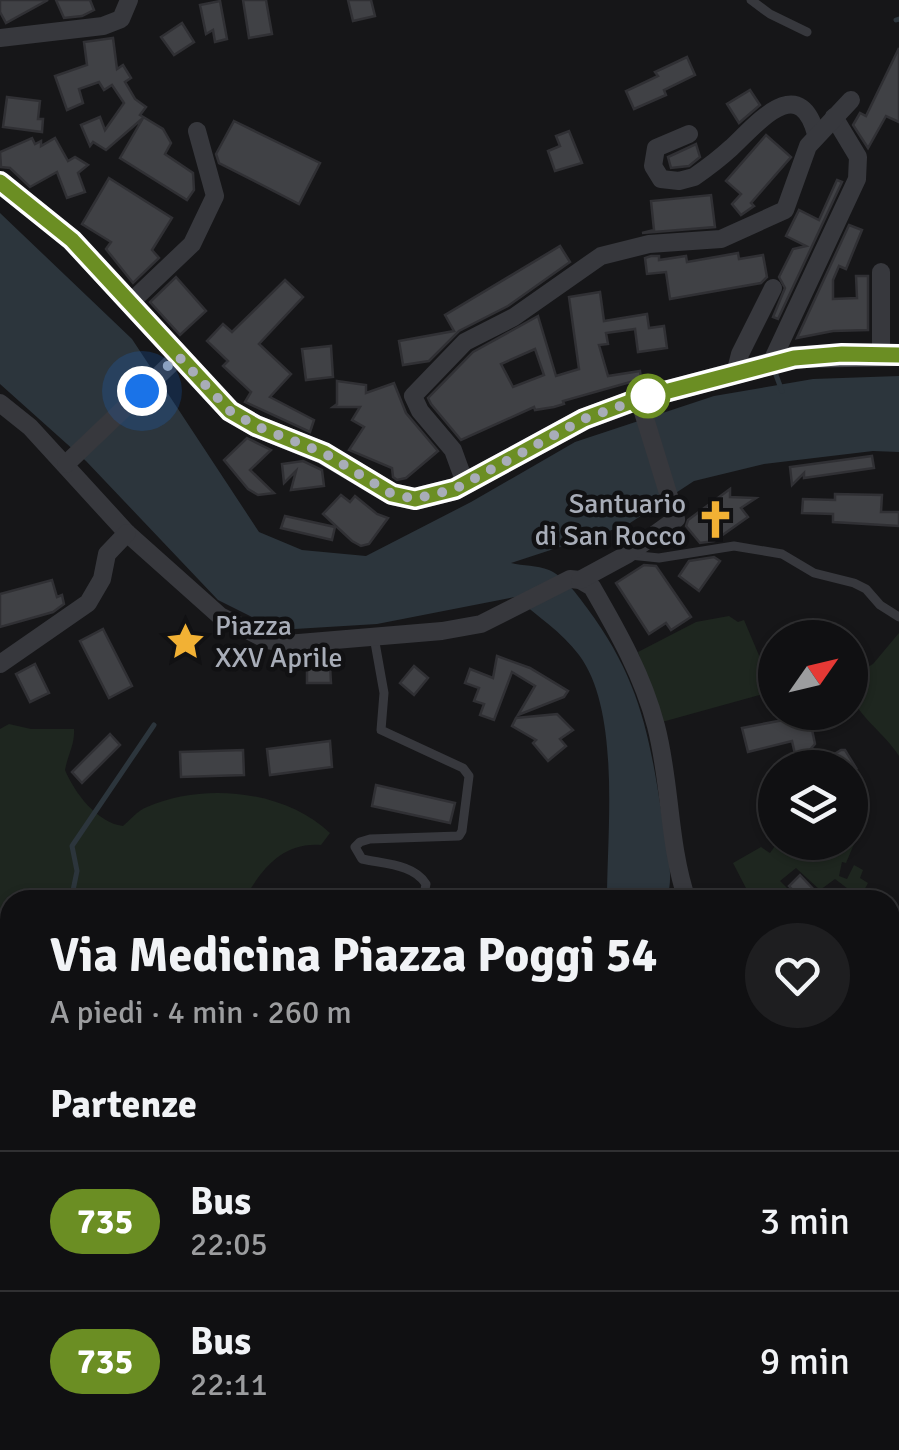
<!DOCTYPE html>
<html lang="it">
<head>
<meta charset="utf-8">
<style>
	body { margin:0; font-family:Signika,sans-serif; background:#1e1e20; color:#f1f3f6; height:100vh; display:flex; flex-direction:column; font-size:38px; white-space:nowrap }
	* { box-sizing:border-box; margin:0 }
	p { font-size:32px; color:#9c9d9f }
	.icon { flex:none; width:55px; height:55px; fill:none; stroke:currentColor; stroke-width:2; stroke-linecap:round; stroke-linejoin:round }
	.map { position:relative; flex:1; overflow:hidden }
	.drawer { position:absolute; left:0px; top:890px; width:900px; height:560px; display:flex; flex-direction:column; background:#101012; border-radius:30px 30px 0 0; box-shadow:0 2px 8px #0004,0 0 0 2px #303032 }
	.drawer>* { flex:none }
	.badge { padding:0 20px; border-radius:32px; font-size:35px; line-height:65px }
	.needle { width:65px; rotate:56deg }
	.fabs { position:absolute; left:758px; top:620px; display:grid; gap:20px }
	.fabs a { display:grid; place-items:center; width:110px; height:110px; border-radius:50%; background:#101012; box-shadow:0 2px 8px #0004,0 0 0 2px #303032; font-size:50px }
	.you { position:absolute; width:50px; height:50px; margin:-25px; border:8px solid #fff; border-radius:50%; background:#1a73e8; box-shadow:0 0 0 15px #1a73e833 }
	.map>.badge { position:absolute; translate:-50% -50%; box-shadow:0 0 0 5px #fff }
	h2 { padding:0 50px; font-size:38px; line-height:90px }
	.round { display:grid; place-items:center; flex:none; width:105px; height:105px; border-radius:52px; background:#1e1e20 }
	.summary { display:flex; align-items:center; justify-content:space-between; height:170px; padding:0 50px }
	h1 { font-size:48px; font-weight:700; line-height:75px }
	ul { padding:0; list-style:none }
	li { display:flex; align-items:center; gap:30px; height:140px; padding:0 50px; border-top:2px solid #303032 }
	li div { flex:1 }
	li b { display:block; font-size:38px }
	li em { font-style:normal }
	li .badge { min-width:110px; font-weight:700; text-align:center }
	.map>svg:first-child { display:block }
	.green { fill:#1e261f }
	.water { fill:#2c353c }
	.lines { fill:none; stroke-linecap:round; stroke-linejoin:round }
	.stream { stroke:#2c353c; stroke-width:5 }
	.building { fill:#404145; stroke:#303034; stroke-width:2.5; fill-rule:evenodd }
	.service { stroke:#37383d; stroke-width:9 }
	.minor { stroke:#37383d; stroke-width:18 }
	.secondary { stroke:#45474d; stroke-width:22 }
	.line-casing { stroke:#fff; stroke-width:22 }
	.line { stroke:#6b8e23; stroke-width:15 }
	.walk { stroke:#a8adb8; stroke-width:10; stroke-dasharray:0 18 }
	.stop-dot { fill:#fff; stroke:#6b8e23; stroke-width:5 }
	.labels { text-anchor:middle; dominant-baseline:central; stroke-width:9; stroke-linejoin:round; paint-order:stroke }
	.poi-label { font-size:28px; fill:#a8adb8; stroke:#111113; text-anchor:end }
</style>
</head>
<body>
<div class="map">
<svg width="899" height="1450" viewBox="0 0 899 1450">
	<rect width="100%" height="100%" fill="#161618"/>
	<!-- green -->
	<g class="green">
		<path d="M729 616 738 622 744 620 774 691 662 722 638 652 696 622Z"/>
		<path d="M899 633V756C884 732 860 719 850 693L856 674 873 664Z"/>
		<path d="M9 724 31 729H74C75 744 68 754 65 770 74 792 97 823 123 826 130 820 138 810 147 807 203 782 285 790 330 833L321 845C283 842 262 868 244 900H10V1440H104L112 1450H0V729Z"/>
		<path d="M850 840 854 844 846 863 842 862 839 876 847 879 854 865 863 870 860 878 868 883 860 898 835 879 820 890 796 868 780 881 799 900H734L748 892 733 863 761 847 770 853 777 843Z"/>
		<path d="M200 1440H616L617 1450H204Z"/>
	</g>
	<!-- water -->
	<g class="water">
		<path d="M0 213 132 339 259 532 302 550 366 556 471 502 575 442 714 396 813 379 899 376V452L873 451 764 464 694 481 627 525 511 563C523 566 537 565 549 570 563 576 578 595 587 608 639 678 649 732 662 816 665 841 676 877 666 900H607C607 831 621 711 579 655 562 632 537 616 515 597L377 624 278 630 218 600 86 461 0 384Z"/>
		<path d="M890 1161 899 1185V1275L890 1284Z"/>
	</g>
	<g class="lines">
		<!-- stream -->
		<g class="stream">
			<path d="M896 20 899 19"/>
			<path d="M776 375 782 391"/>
			<path d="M71 900 77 871 72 846 154 725"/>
			<path d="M0 1156 10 1137"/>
		</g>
	</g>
	<!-- building -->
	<g class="building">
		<path d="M0 0H48L6 23 0 12Z"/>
		<path d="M56 0H90L94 10 82 16 64 18Z"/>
		<path d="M243 0H266L272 34 249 38Z"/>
		<path d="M348 0H371L375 16 353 21Z"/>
		<path d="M220 1 227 39 215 42 213 30 206 34 200 5Z"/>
		<path d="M182 23 194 42 174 55 161 37Z"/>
		<path d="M113 38 117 69 123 65 131 78 125 82 135 99 146 107 140 115 163 129 171 143 165 154 193 173 194 190 187 200 120 158 143 118 106 150 93 142 90 146 81 125 100 117 105 130 124 103 112 85 104 90 99 82 79 89 83 103 67 110 55 76 87 65 84 42Z"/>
		<path d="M899 48V122L886 116 868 148 853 125 860 113 866 116Z"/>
		<path d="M687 57 695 75 664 90 666 95 634 109 626 91 658 76 655 72Z"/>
		<path d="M750 90 760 105 739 123 727 104Z"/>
		<path d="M7 97 40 101 38 119H43L42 132 3 127Z"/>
		<path d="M234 121 320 163 299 204 219 163 216 154Z"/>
		<path d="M569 131 582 163 555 171 548 151 560 146 556 136Z"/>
		<path d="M766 135 791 157 751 203 754 206 741 215 732 204 741 194 726 181Z"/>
		<path d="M32 138 35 144 41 141V146L55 138 68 161 75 157 88 165 78 173 85 192 67 198 57 172 30 187 10 168 1 167 0 152Z"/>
		<path d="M696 144 700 157 689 166 671 168 668 157Z"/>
		<path d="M109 178 172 218 152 250 159 258 133 283 106 249 111 242 82 224Z"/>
		<path d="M837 180 842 182 778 319 773 317 785 288 779 277 793 249 806 246 786 236 799 210 819 220Z"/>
		<path d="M711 195 715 227 642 233 654 230 651 201Z"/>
		<path d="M849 225 862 230 846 269 839 266 833 280V299L857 298 856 276H868V330L833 331 797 338Z"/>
		<path d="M560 246 570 262 508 306 459 331 429 361 403 365 399 341 454 331 445 315Z"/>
		<path d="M738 253 739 259 763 255 767 277 761 283 670 299 666 272 647 274 645 258 651 256H659V260L686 256 687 262Z"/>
		<path d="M176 277 206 311 180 335 150 302Z"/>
		<path d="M285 280 303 297 259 344 291 374 270 397 314 420 310 432 245 402 251 392 223 366 228 361 207 341 223 324 232 332Z"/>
		<path d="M600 292 604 321 647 314 649 328 664 326 667 348 638 352 635 329 606 333 608 344 599 345 608 376 640 371 641 379 563 401 564 404 554 407 535 410 534 407 461 440 431 404 428 398 473 352 538 316 556 376 579 369 569 297ZM535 349 544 375 513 387 501 364Z"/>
		<path d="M331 346 333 377 306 380 302 349Z"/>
		<path d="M337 381 366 385V393L394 383 406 413 438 451 406 478 397 480 393 477 392 468 349 450 364 427 352 420 360 407H333L337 404Z"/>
		<path d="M247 438 271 450 250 470 274 493 258 495 248 489 224 460Z"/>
		<path d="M872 456 874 468 804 478V473L792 485 790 467Z"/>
		<path d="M303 461 322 470 324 486 291 490 296 471 284 483 282 464Z"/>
		<path d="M730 489V497L756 498 741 508 748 517 714 541 700 543 686 526 688 520Z"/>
		<path d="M835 494 882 495 881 512H899V526L833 522V514L802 513 803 499 835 500Z"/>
		<path d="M341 495 350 502 355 496 377 514 388 518 369 544 361 546 352 541 323 514Z"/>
		<path d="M285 516 335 527 332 540 281 528Z"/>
		<path d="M714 557 720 561 699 591 679 576 689 561Z"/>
		<path d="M644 565 656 566 691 617 671 630 666 623 649 634 616 583Z"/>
		<path d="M52 580 57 597 62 595 64 604 53 612 0 627V594Z"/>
		<path d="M103 629 132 686 109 698 80 641Z"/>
		<path d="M497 656 530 668 568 691 564 697 518 715 535 686 512 672 494 720 480 715 484 704 474 701 479 688 465 683 470 669 493 678Z"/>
		<path d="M35 664 49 693 30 702 16 674Z"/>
		<path d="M307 666H330L331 683H307Z"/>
		<path d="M414 666 428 678 414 695 400 683Z"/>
		<path d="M557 714 573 730 560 739 566 746 548 761 533 743 536 740 512 726 516 718Z"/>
		<path d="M809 715 815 744 808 752 795 754 792 741 748 752 742 728Z"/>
		<path d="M110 734 120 745 82 783 72 772Z"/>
		<path d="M330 741 332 767 270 775 267 749Z"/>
		<path d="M243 750 244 775 181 777 180 752Z"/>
		<path d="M841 750H845L856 768H812Z"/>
		<path d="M376 785 455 803 450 823 372 806Z"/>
		<path d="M800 875 817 893 810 900H802L789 886Z"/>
	</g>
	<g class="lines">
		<!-- service -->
		<g class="service">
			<path d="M751 0 770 14 807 32"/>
			<path d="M630 555 659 558 734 546 782 554 814 573 854 583 866 589 880 605 899 617"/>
			<path d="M374 637 384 693 381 730 463 768 469 776 462 831 459 836 370 839 360 842 355 847 362 859C384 864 414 864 426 884L423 900"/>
		</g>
		<!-- minor -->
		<g class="minor">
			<path d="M0 38 103 26 121 19 129 0"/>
			<path d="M689 134 656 148 653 166 661 179 679 181 694 177C707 168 719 159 731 148 756 125 799 71 816 134"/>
			<path d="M131 302 192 244 215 196 197 131"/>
			<path d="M881 355V272"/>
			<path d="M771 363 857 179 858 157 834 117"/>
			<path d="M735 374 740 354 773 288"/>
			<path d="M0 403 30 427 127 533 220 616 267 640 287 644 442 631 481 624 570 579 580 580 592 587C618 632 643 676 656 726 671 783 668 844 687 900"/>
			<path d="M66 464 179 356"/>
			<path d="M465 483 453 450 420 411 413 396 465 342 514 317 601 256 649 244 721 239 785 210 808 146 851 100"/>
			<path d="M580 580 628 554 676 519 639 399"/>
			<path d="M0 664 88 603 102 579 107 554 127 533"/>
			<path d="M625 1450 626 1440"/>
		</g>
		<!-- secondary -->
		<path class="secondary" d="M0 182 72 240 230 411 256 426 323 453 392 494 415 499 455 489 584 419 639 399 795 357 899 355"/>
	</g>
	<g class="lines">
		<defs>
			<path id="line" d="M0 182 72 240 230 411 256 426 324 453 392 494 415 499 455 489 584 419 638 399 794 358 842 354 899 355"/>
		</defs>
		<!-- line casing -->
		<use href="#line" class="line-casing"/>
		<!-- line -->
		<use href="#line" class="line"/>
		<!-- walk -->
		<path class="walk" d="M142 391 178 356 230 411 256 426 324 453 392 494 415 499 455 489 584 419 648 396"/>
	</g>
	<!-- icons -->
	<defs>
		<symbol id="church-bare" viewBox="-9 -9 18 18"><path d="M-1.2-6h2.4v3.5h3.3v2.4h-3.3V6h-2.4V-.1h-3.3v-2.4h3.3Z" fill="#f2b134" stroke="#111113" stroke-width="2.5" paint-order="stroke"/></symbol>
		<symbol id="sight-bare" viewBox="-9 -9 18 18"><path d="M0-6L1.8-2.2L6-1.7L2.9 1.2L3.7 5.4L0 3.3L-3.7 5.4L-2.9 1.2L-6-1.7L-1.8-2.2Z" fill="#f2b134" stroke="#111113" stroke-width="2.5" paint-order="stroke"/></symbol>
	</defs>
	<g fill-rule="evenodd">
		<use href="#church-bare" x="688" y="492" width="55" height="55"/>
		<use href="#sight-bare" x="158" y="614" width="55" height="55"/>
	</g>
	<!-- markers -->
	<circle class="stop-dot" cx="648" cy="396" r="20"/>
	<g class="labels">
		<!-- poi labels -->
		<g class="poi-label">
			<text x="686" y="504">Santuario<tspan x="686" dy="32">di San Rocco</tspan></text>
			<text x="215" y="626" text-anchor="start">Piazza<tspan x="215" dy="32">XXV Aprile</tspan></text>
		</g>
	</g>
</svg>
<div class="fabs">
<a><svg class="needle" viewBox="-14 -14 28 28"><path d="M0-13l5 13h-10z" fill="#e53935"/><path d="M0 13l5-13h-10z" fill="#9c9d9f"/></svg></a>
<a><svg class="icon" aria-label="layers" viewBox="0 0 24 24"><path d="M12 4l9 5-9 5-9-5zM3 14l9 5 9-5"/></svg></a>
</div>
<div class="you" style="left:142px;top:391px"></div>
<section class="drawer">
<div class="summary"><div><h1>Via Medicina Piazza Poggi 54</h1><p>A piedi · 4 min · 260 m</p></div><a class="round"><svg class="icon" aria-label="heart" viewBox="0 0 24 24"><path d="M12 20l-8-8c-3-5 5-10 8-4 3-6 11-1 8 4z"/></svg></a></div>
<h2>Partenze</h2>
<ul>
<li><span class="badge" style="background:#6b8e23;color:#fff">735</span><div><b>Bus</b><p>22:05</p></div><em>3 min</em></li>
<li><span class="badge" style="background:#6b8e23;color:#fff">735</span><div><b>Bus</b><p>22:11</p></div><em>9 min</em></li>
</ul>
</section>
</div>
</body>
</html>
